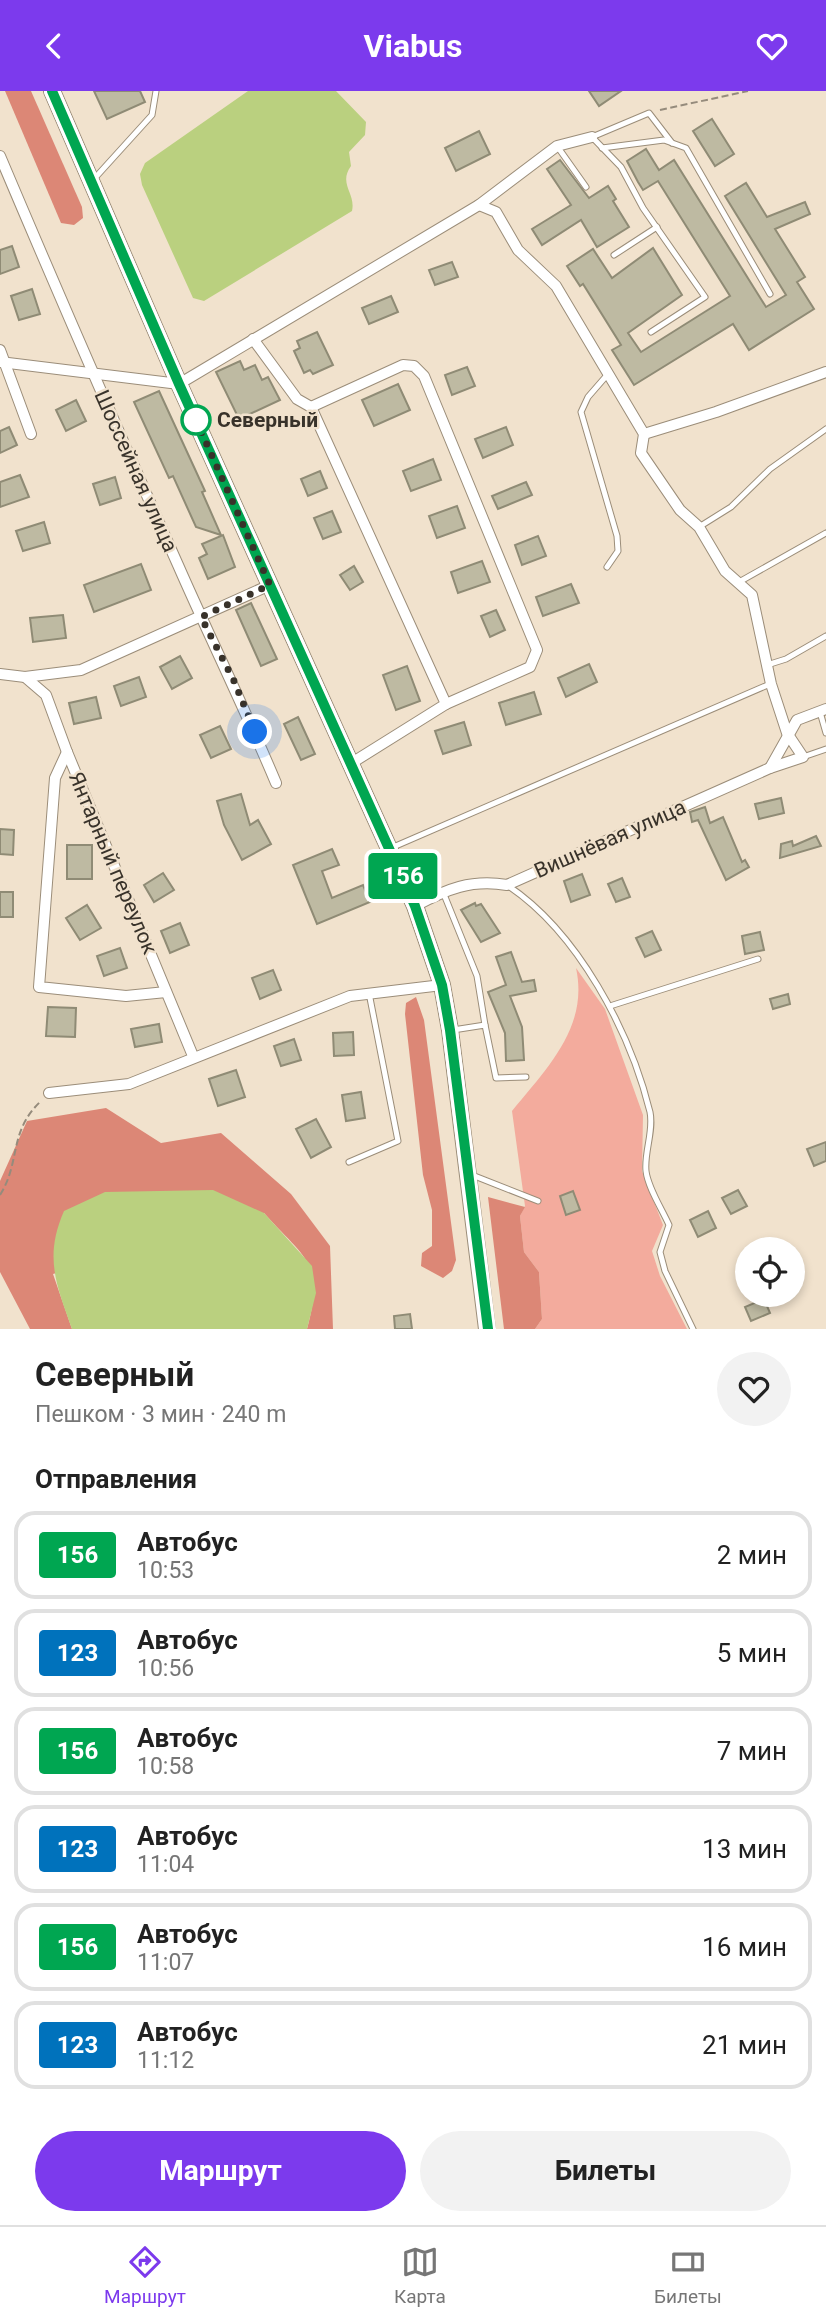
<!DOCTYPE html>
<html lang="ru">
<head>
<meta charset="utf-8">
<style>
	body { margin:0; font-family:Roboto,sans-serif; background:#f2f2f2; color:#222; height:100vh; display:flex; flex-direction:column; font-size:26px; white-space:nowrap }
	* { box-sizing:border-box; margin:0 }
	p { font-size:23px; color:#767676 }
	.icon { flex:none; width:38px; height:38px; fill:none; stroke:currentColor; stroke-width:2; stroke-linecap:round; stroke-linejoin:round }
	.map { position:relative; height:1238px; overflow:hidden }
	.side { display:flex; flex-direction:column; background:#fff; flex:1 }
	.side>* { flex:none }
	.badge { padding:0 14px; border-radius:5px; font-size:24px; line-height:46px }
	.controls { position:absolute; left:735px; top:1146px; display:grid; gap:14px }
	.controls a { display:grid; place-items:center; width:70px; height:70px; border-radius:50%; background:#fff; box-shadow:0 4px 10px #0003; font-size:35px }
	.you { position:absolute; width:35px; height:35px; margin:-18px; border:5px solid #fff; border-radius:50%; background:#1a73e8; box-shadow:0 0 0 10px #1a73e833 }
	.map>.badge { position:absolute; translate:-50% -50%; box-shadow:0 0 0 4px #fff }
	h2 { padding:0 35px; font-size:26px; line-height:63px }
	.round { display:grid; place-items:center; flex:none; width:74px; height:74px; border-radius:37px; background:#f2f2f2 }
	.summary { display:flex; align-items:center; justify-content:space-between; height:119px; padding:0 35px }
	h1 { font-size:33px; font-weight:700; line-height:52px }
	.button { display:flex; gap:14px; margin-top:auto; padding:14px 35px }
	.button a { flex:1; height:80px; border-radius:42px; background:#7c3aed; color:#fff; font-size:28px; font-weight:700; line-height:80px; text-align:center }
	.button a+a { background:#f2f2f2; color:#222 }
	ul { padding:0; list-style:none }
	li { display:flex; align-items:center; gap:21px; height:88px; margin:0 14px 10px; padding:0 21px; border:4px solid #e0e0e0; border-radius:21px }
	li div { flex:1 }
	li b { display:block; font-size:26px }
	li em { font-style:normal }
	li .badge { min-width:77px; font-weight:700; text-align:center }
	header { display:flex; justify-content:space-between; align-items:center; height:91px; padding:0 35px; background:#7c3aed; color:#fff; font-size:32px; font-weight:700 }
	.dock { display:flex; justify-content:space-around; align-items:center; height:98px; border-top:2px solid #e0e0e0; background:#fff; font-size:19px; color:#767676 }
	.dock a { display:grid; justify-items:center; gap:4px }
	.dock .selected { color:#7c3aed }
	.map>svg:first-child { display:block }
	.green { fill:#f3ab9d }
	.forest { fill:#dc8776 }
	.water { fill:#bad07f }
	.building { fill:#bebaa2; stroke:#8f8b75; stroke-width:2 }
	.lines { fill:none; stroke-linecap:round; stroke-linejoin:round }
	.service-casing { stroke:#9b8d79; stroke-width:7 }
	.minor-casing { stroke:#9b8d79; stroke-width:12 }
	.secondary-casing { stroke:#9b8d79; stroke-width:18 }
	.path { stroke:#958b7c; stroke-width:2; stroke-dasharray:7 3.5; stroke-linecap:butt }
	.service { stroke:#fff; stroke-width:5 }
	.minor { stroke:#fff; stroke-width:10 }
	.secondary { stroke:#fff; stroke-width:16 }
	.line-casing { stroke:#fff; stroke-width:16 }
	.line { stroke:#00a651; stroke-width:10 }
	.walk { stroke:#38322a; stroke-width:7; stroke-dasharray:0 12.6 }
	.stop-dot { fill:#fff; stroke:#00a651; stroke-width:3.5 }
	.labels { text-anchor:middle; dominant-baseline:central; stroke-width:5; stroke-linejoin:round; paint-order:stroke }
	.stop-label { font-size:21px; font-weight:bold; fill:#38322a; stroke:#f1e2cd; text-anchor:start }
	.street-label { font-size:21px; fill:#38322a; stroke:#f1e2cd }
</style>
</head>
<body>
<header><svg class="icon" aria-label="back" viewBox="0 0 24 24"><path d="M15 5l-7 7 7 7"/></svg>Viabus<svg class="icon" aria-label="heart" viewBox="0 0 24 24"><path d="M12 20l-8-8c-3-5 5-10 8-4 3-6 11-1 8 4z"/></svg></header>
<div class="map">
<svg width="826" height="1238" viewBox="0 0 826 1238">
	<rect width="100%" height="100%" fill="#f1e2cd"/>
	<!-- green -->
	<path class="green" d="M576 877 605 918 643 1024 642 1080 663 1134 652 1160 660 1185 687 1238H535L542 1228 539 1181 524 1161 520 1125 525 1115 512 1020C547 977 589 936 576 877Z"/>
	<!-- forest -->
	<g class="forest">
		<path d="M5 0H31L82 116 83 127 74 134 61 132Z"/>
		<path d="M416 906 424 929 456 1169 452 1180 443 1187 421 1175 422 1162 432 1155V1119L423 1084 405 923 406 912Z"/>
		<path d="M106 1017 161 1052 221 1042 291 1103 330 1155 333 1238H307C325 1171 306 1169 264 1122L53 1183 72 1238H30L0 1181V1090L27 1030Z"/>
		<path d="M488 1106 525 1116 520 1125 524 1161 539 1181 542 1228 535 1238H504Z"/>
	</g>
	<!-- water -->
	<g class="water">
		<path d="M248 0H336L366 31 365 44 349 61 351 75C338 93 356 102 352 120L204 210 193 207 142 94 140 83 145 72Z"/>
		<path d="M213 1099 264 1122 312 1175 316 1202 307 1238H72C56 1193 44 1166 64 1120L105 1101Z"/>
	</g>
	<!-- building -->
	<g class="building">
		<path d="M94 0H140L145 11 107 28Z"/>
		<path d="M589 0H621L599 15Z"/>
		<path d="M712 28 734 63 715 75 693 40Z"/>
		<path d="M479 40 490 63 456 80 445 57Z"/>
		<path d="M646 58 659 79 674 69 766 216 786 204 725 105 746 92 767 126 805 111 810 123 775 138 805 186 797 191 814 218 749 259 733 233 634 294 612 259 621 254 583 193 580 195 567 175 593 158 612 187 653 157 682 204 628 242 641 261 730 205 658 90 643 99 638 91 627 70Z"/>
		<path d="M560 69 589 107 608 95 616 108 613 110 629 136 597 156 581 129 542 154 532 138 571 114 547 78Z"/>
		<path d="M12 155 19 176 0 183V159Z"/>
		<path d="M452 171 458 186 435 194 429 179Z"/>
		<path d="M32 198 40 223 19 229 11 205Z"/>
		<path d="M391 205 398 221 369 233 362 217Z"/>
		<path d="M317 241 333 274 313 283 310 279 304 282 294 260 300 257 297 250Z"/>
		<path d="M240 270 244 279 255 274 262 289 268 286 280 309 239 328 216 281Z"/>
		<path d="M467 276 475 295 452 304 445 284Z"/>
		<path d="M398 293 410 319 374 335 362 309Z"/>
		<path d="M159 300 205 400 202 401 221 444 196 436 173 385 169 387 134 311Z"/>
		<path d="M76 309 86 330 66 340 56 319Z"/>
		<path d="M9 336 17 354 0 362V340Z"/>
		<path d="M506 336 513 354 483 367 475 348Z"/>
		<path d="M433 368 441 389 411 400 403 380Z"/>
		<path d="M320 380 327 397 308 405 301 388Z"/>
		<path d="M20 384 29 406 0 416V391Z"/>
		<path d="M115 386 121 407 100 414 93 393Z"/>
		<path d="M526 391 532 404 498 418 492 405Z"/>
		<path d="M457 415 465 437 437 447 429 425Z"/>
		<path d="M332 420 341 441 323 448 314 427Z"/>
		<path d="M44 431 50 452 23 460 16 440Z"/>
		<path d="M223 444 235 476 208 488 199 467 207 463 202 453Z"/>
		<path d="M538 445 546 465 522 474 515 454Z"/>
		<path d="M482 470 490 491 458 502 451 481Z"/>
		<path d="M141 473 151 499 94 521 84 494Z"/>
		<path d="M354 475 363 491 350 499 340 484Z"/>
		<path d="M571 493 579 512 543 525 536 506Z"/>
		<path d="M251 512 277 568 261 575 236 519Z"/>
		<path d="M496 519 505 539 490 546 481 525Z"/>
		<path d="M63 524 66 547 33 551 30 527Z"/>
		<path d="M180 565 192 587 172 598 160 576Z"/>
		<path d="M589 573 597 591 566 606 558 587Z"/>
		<path d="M407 575 420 610 396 619 383 584Z"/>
		<path d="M139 586 146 606 121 615 114 595Z"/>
		<path d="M534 601 541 623 506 634 499 612Z"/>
		<path d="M96 606 101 627 74 633 69 612Z"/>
		<path d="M298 626 315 663 301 669 284 633Z"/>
		<path d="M464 631 471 654 443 663 435 640Z"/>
		<path d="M220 635 231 658 211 667 200 644Z"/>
		<path d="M241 703 250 734 258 729 271 753 242 769 224 734 217 710Z"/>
		<path d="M781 707 784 722 759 728 755 713Z"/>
		<path d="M705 716 710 732 723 726 742 771 745 769 749 776 726 789 698 729 692 731 690 721Z"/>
		<path d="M0 738 14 739 13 764 0 763Z"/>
		<path d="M816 745 821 755 780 767 781 753 792 750 793 755Z"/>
		<rect x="67" y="754" width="25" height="34"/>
		<path d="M332 758 339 774 322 780 332 807 363 794 370 811 317 833 293 774Z"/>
		<path d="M163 782 174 799 154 811 144 794Z"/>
		<path d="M582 783 590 804 571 811 564 790Z"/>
		<path d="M622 787 630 806 616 811 608 793Z"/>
		<rect x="0" y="801" width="13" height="25"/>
		<path d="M475 812 476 815 481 813 500 842 481 851 461 819Z"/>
		<path d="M87 814 101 837 80 849 66 827Z"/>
		<path d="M180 832 189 854 170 862 161 840Z"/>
		<path d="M652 840 661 859 645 866 636 847Z"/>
		<path d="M760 841 764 859 745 863 742 845Z"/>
		<path d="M120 857 127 877 104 885 97 865Z"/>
		<path d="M511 861 522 891 534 889 536 900 510 905 522 936 524 969 506 970 505 942 488 901 506 894 496 866Z"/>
		<path d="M273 879 281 899 260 908 252 887Z"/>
		<path d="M788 903 790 913 773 918 770 908Z"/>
		<path d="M48 916 76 917 75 946 46 945Z"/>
		<path d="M159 933 162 951 135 956 131 938Z"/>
		<path d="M353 941 354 964 334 965 333 942Z"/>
		<path d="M294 948 301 969 281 975 274 955Z"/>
		<path d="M236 979 245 1006 218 1015 209 988Z"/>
		<path d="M361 1001 365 1027 346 1030 342 1004Z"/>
		<path d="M316 1028 331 1056 311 1067 296 1038Z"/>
		<path d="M826 1051V1070L814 1075 807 1058Z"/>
		<path d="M738 1099 747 1115 731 1123 722 1107Z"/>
		<path d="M573 1100 580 1119 566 1124 560 1105Z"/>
		<path d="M708 1120 716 1137 698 1146 690 1129Z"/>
		<path d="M764 1208 770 1222 751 1230 745 1216Z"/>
		<path d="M410 1223 412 1238H395L394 1225Z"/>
	</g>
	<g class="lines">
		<defs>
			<g id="service">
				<path d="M557 55 586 96"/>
				<path d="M602 57 664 49 686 57 770 203"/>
				<path d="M94 88 152 24 156 0"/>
				<path d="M614 164 657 136"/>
				<path d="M651 241 705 206 643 117 621 76 592 46 649 22 672 52"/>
				<path d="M699 436 731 416 770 378 826 338"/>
				<path d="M607 476 618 460 617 445 581 321 588 306 608 283"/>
				<path d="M739 491 826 442"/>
				<path d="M767 574 786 568 826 545"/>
				<path d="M820 621 826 642"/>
				<path d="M803 666 826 658"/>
				<path d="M391 757 770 593"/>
				<path d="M507 794C578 841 630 940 650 1021 654 1040 644 1061 646 1080 648 1097 662 1118 669 1134L660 1161 665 1180 693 1238"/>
				<path d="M443 801 477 885 485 934"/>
				<path d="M610 915 758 868"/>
				<path d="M453 939 485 934 496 987 526 986"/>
				<path d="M349 1071 398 1050 369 902"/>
				<path d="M472 1084 538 1110"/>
			</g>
			<g id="minor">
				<path d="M0 65C58 202 117 338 178 474 210 547 245 618 276 692"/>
				<path d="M253 248 297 308 311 316 446 613 350 673"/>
				<path d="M0 259 31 343"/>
				<path d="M0 271 179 293 479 114 557 55 592 46"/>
				<path d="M311 316 403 274 414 275 424 285 537 559 530 576 446 613"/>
				<path d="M644 343 716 321 826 281"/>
				<path d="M0 583 25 586 81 579 270 494"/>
				<path d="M25 586 46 604 67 661 193 965"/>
				<path d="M67 661 55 687 39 896 126 905 166 901"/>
				<path d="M770 677 797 629 826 618"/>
				<path d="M415 815C447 798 471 788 507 794L770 677 803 666 787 642 771 593 752 504 725 480 699 436 680 419 641 362 644 343 556 195 518 159 496 121 479 114"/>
				<path d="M49 1002 129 993 350 905 442 894"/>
			</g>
			<path id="secondary" d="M52 0 179 293 415 815 442 894 450 939 487 1238"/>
		</defs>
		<!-- service casing -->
		<use href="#service" class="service-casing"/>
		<!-- minor casing -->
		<use href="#minor" class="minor-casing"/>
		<!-- secondary casing -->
		<use href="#secondary" class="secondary-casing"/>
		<!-- path -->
		<g class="path">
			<path d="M660 19 748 0"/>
			<path d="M0 1104C21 1071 8 1041 41 1010"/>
		</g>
		<!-- service -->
		<use href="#service" class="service"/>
		<!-- minor -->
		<use href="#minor" class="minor"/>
		<!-- secondary -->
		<use href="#secondary" class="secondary"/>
	</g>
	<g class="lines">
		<defs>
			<path id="line" d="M52 0 179 293 415 815 442 894 450 939 488 1238"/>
		</defs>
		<!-- line casing -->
		<use href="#line" class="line-casing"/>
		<!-- line -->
		<use href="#line" class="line"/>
		<!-- walk -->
		<path class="walk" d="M196 329 191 318 270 494 201 526 234 590 255 641"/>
	</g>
	<!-- markers -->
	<circle class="stop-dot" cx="196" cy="329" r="14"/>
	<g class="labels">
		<!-- stop labels -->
		<g class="stop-label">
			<text x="217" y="329">Северный</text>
		</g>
		<!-- street labels -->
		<g class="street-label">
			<text transform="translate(136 380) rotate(66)">Шоссейная улица</text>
			<text transform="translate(610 748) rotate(-24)">Вишнёвая улица</text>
			<text transform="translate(113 772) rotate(67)">Янтарный переулок</text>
		</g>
	</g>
</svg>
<div class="controls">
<a><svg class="icon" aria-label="locate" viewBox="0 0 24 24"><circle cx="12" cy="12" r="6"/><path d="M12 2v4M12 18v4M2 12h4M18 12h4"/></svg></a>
</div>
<div class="you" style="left:255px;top:641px"></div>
<b class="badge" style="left:403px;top:785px;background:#00a651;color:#fff">156</b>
</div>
<section class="side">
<div class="summary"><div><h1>Северный</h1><p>Пешком · 3 мин · 240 m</p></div><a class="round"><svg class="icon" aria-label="heart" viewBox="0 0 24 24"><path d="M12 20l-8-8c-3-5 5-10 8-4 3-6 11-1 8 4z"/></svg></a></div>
<h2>Отправления</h2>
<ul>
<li><span class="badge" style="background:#00a651;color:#fff">156</span><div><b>Автобус</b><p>10:53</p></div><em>2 мин</em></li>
<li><span class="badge" style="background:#0072bc;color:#fff">123</span><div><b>Автобус</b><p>10:56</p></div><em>5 мин</em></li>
<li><span class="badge" style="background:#00a651;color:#fff">156</span><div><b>Автобус</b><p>10:58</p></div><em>7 мин</em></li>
<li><span class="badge" style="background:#0072bc;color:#fff">123</span><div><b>Автобус</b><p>11:04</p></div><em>13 мин</em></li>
<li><span class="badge" style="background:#00a651;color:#fff">156</span><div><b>Автобус</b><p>11:07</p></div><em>16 мин</em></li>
<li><span class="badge" style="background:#0072bc;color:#fff">123</span><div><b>Автобус</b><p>11:12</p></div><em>21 мин</em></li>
</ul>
<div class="button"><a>Маршрут</a><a>Билеты</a></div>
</section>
<nav class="dock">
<a class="selected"><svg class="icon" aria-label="directions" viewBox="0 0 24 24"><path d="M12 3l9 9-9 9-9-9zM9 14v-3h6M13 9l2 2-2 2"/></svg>Маршрут</a>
<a><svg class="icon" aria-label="map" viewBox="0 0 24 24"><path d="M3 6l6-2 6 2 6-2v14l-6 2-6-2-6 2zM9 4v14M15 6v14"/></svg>Карта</a>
<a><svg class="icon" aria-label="tickets" viewBox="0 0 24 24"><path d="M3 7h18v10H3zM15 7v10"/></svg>Билеты</a>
</nav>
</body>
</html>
